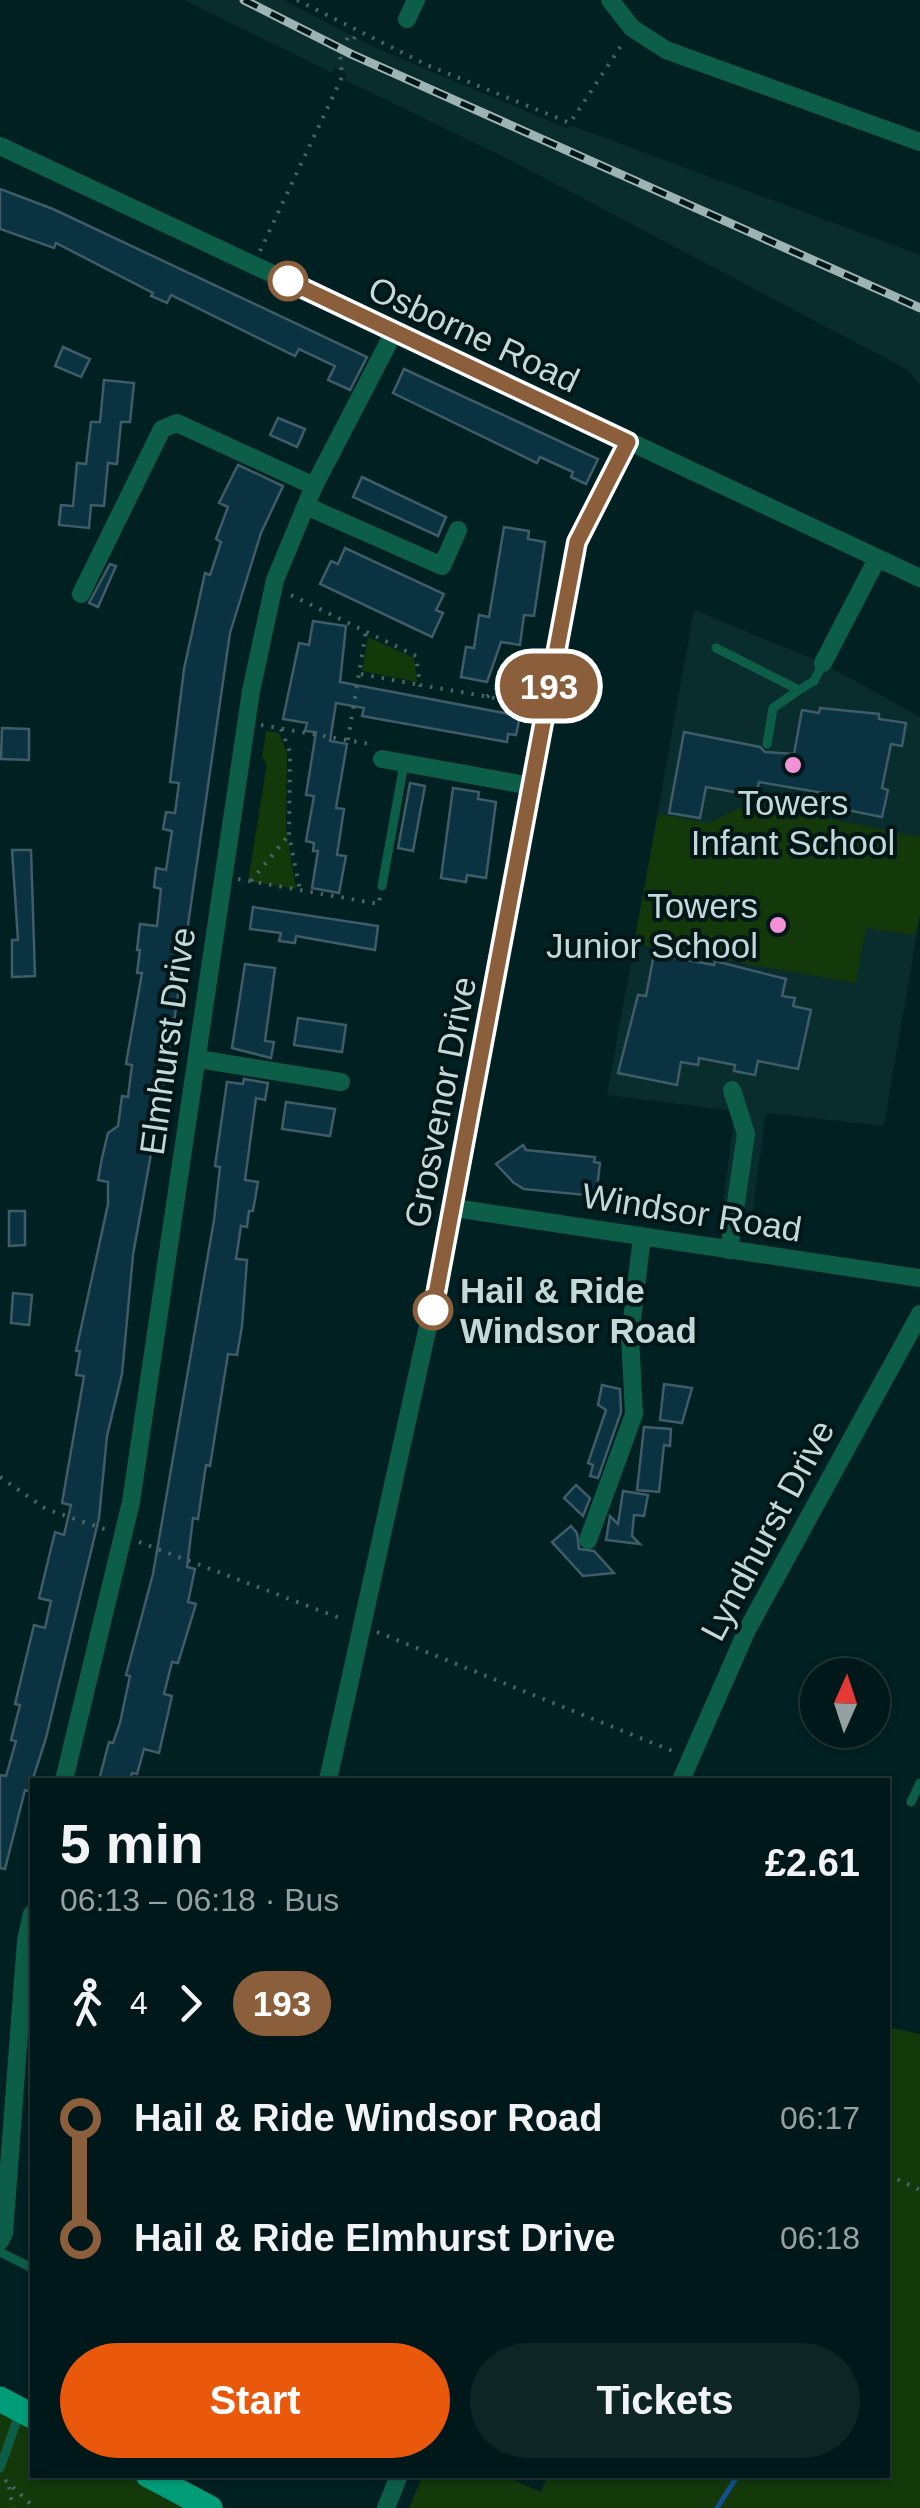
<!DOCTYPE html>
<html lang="en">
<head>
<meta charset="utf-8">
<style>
	body { margin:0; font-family:Helvetica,sans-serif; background:#0e2526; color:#f1f3f6; height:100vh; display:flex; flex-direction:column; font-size:38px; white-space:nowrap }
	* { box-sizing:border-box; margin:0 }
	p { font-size:32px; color:#95a0a2 }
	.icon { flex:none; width:55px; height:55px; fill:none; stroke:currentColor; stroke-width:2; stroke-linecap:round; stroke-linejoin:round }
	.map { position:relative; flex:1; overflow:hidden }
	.details { position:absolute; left:30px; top:1778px; width:860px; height:700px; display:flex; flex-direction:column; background:#001819; border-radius:0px; box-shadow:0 2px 8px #0004,0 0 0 2px #223738 }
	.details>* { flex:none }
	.badge { padding:0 20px; border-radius:32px; font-size:35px; line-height:65px }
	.needle { width:65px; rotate:3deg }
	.fabs { position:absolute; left:800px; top:1658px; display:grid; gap:20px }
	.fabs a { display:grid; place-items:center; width:90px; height:90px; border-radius:50%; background:#001819; box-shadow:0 2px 8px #0004,0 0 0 2px #223738; font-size:50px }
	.map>.badge { position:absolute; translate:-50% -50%; box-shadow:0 0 0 5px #fff }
	.legs { display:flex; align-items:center; gap:15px; height:110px; padding:0 30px; font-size:32px }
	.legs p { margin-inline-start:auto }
	.overview { display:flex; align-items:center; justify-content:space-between; height:170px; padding:0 30px }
	h1 { font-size:55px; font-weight:700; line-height:75px }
	.cta { display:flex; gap:20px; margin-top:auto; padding:20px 30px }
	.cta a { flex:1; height:115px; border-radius:60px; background:#ea580c; color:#fff; font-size:40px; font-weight:700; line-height:115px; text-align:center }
	.cta a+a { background:#0e2526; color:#f1f3f6 }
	ul { padding:0 30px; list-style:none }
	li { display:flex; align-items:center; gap:35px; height:120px; font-size:38px }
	li i { display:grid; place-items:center; width:15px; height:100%; margin:0 12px; background:currentColor }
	li i::after { content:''; width:25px; height:25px; margin:-12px; border:8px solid; border-radius:50%; background:#001819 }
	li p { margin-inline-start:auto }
	li:first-child i { background:linear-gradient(#0000 50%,currentColor 0) }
	li:last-child i { background:linear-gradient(currentColor 50%,#0000 0) }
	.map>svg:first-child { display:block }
	.built { fill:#092c2d }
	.green { fill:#13390b }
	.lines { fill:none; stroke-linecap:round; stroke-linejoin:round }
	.stream { stroke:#114f8f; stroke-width:5 }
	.building { fill:#0b3240; stroke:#3f5c68; stroke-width:2.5 }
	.path { stroke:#496465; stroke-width:4; stroke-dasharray:2.5 8; stroke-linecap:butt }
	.lane { stroke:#0d5e48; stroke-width:9 }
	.street { stroke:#0d5e48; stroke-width:18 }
	.primary { stroke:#009d78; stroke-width:25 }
	.rail-casing { stroke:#9eb4b4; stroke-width:9 }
	.rail { stroke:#001617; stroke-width:5; stroke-dasharray:15; stroke-linecap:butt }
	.line-1-casing { stroke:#fff; stroke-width:22 }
	.line-1 { stroke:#8b5e3c; stroke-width:15 }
	.stop-1-dot { fill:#fff; stroke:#8b5e3c; stroke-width:5 }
	.poi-dot { fill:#f291d6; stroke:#001617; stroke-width:4 }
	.labels { text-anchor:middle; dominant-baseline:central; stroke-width:8; stroke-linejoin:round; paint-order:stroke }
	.street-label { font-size:35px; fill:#c5d8d8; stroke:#001617 }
	.poi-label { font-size:35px; fill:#c5d8d8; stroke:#001617 }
	.stop-label { font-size:35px; font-weight:bold; fill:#c5d8d8; stroke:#001617; text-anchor:start }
</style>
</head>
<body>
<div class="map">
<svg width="920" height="2508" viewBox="0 0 920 2508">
	<rect width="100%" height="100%" fill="#002021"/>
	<!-- built -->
	<g class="built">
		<path d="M184 0H283L376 48 566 128 573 126 920 255V384L906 369 516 163 345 80 347 74 341 71 334 68 332 73Z"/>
		<path d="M694 610 823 663 920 717V915L884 1126 766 1113 751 1222 721 1218 735 1111 607 1095Z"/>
	</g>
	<!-- green -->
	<g class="green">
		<path d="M368 637 414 658 417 682 362 671Z"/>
		<path d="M266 731 279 733 287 753 286 830 296 889 248 881 267 764 262 757Z"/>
		<path d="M749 803 920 837V915L915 935 866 928 856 983 634 944 658 814 709 823Z"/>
		<path d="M888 2027 920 2034V2508H409L423 2475H501L541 2492 548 2475H888Z"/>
		<path d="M0 2407 32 2424V2475H125L185 2508H0Z"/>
	</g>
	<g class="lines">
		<!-- stream -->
		<path class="stream" d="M717 2508 738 2475"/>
	</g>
	<!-- building -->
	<g class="building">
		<path d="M0 189 53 209 367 357 350 390 328 380 335 366 299 349 295 356 171 295 167 303 151 296 153 293 56 243 54 248 0 229Z"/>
		<path d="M63 347 90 359 81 377 55 366Z"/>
		<path d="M404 369 598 459 586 484 571 477 573 472 540 457 537 463 393 393Z"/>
		<path d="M104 380 134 383 130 422H121L117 464 108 463 104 506 91 505 89 528 59 525 61 505 73 506 77 463 86 464 91 422H100Z"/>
		<path d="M278 418 305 429 297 447 270 435Z"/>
		<path d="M238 465 283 486 261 533 230 633 172 1036 133 1255 122 1374 107 1436 99 1518 46 1738 29 1791 25 1790 5 1869 0 1868V1775L6 1776 16 1741 11 1740 20 1705 15 1704 34 1625 45 1628 51 1601 39 1598 55 1532 64 1535 71 1505 62 1503 84 1376 76 1375 80 1351H76L108 1204V1182L98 1180 102 1158 108 1133 118 1126 122 1096 128 1097 132 1065 126 1064 142 973H137L140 950H137L140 924 157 926 161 889 154 887 156 868 166 870 172 831 163 829 166 812 175 813 179 783 170 782 184 669 205 573 210 575 221 542 216 539 228 507 219 503Z"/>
		<path d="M362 477 446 517 438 536 353 497Z"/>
		<path d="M504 527 529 531 528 539 545 542 534 616 524 615 520 645 501 642 487 682 461 677 466 647 474 648 479 615 489 617Z"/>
		<path d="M345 548 444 594 436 610 443 613 432 637 320 584 331 561 338 564Z"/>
		<path d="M110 564 116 566 98 607 89 603Z"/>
		<path d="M313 621 346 626 340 682 520 716 516 735 508 734 507 742 362 716 364 708 336 703 330 741 347 744 336 808 344 809 337 855 346 856 339 893 312 888 318 851H313L314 843 306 841 314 796 306 795 316 732 305 731 307 723 283 719 299 643 309 645Z"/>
		<path d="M820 708 879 714V719L906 723 902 746 891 744 882 788 888 790 882 817 832 807 835 795 759 782 756 796 706 787 700 818 669 813 684 732 760 747 765 752 794 754 802 710 819 713Z"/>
		<path d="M2 728 29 729V760L1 759Z"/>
		<path d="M410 783 425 786 413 851 398 848Z"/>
		<path d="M453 788 479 792 478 799 496 802 486 878 467 875 466 882 441 878Z"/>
		<path d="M12 850H31L35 976 12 977V940H18Z"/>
		<path d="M253 907 378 926 375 950 296 936 295 943 279 941 281 933 250 929Z"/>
		<path d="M654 954 714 965 715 961 786 979 782 996 795 998 793 1006 811 1010 798 1069 758 1061 755 1075 734 1071 735 1065 699 1058 698 1065 681 1062 677 1085 618 1073 638 995 646 996Z"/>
		<path d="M245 964 275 968 265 1041 274 1042 271 1058 232 1048Z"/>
		<path d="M298 1018 346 1025 342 1052 294 1045Z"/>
		<path d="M244 1079 268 1083 265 1100 256 1098 245 1180 258 1182 253 1211H249L247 1227 241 1226 236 1259 247 1260 242 1326 237 1355 228 1354 210 1466 206 1465 198 1519 193 1518 187 1567 195 1569 188 1602 196 1604 178 1663 172 1662 164 1694 172 1696 159 1753 144 1749 137 1774 132 1773 130 1780H99L109 1742 113 1743 120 1723 130 1676 126 1675 153 1574 214 1220 220 1167 215 1166 227 1082 243 1084Z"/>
		<path d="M286 1102 335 1109 330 1136 282 1129Z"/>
		<path d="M523 1145 526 1150 595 1157 594 1162 600 1163 596 1196 524 1189 514 1183 496 1164Z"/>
		<path d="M9 1211H25V1245L9 1246Z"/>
		<path d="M13 1293 32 1295 29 1325 11 1323Z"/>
		<path d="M664 1384 692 1388 682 1423 660 1420Z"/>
		<path d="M602 1385 620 1389 621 1412 598 1478 590 1476 593 1465 588 1463 606 1410 598 1405Z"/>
		<path d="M644 1427 671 1429 670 1446 664 1445 659 1492 637 1490Z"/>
		<path d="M576 1485 590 1498 583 1516 564 1498Z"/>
		<path d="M623 1491 648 1495 644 1516 634 1515 632 1536 640 1544 606 1540 610 1516 618 1524Z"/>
		<path d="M571 1526 577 1533 579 1549 594 1551 614 1573 583 1576 552 1542Z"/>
	</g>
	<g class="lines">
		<!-- path -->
		<g class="path">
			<path d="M297 0 427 65 570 123 623 43"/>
			<path d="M260 251 342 77 340 52 348 37 353 40 358 32"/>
			<path d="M291 595 416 656 420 685 530 704"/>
			<path d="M361 674 420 685"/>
			<path d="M487 697 503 683 513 664 539 662"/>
			<path d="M261 725 375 745"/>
			<path d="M281 729 290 752 289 835 300 890"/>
			<path d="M348 740 366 631"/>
			<path d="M238 879 379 904 380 896"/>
			<path d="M251 881 289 835"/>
			<path d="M0 1477 46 1509 107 1530"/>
			<path d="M139 1542 345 1620"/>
			<path d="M377 1632 675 1752"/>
			<path d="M888 2175 920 2190"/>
			<path d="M5 2480 35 2508"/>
			<path d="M9 2487 13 2508"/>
		</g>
		<!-- lane -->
		<g class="lane">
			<path d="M716 648 799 690 814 681 823 663"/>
			<path d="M767 744 773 708 799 690"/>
			<path d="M382 886 404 764"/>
			<path d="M911 1802 920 1783"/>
			<path d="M0 2252 32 2268"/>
			<path d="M0 2468 20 2412"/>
		</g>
		<!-- street -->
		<g class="street">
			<path d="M610 0 632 28 666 50 920 142"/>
			<path d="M407 19 416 0"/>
			<path d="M0 146 920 578"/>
			<path d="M306 506 442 566 458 530"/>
			<path d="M81 594 162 429 177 423 314 486"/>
			<path d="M823 663 877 559"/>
			<path d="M382 759 531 786"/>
			<path d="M198 1059 341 1082"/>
			<path d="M454 1208 920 1278"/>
			<path d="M729 1250 746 1134 732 1090"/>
			<path d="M588 1540 634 1414 630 1336 642 1237"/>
			<path d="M64 1780 131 1502 251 691 275 580 314 486 394 332"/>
			<path d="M328 1780 454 1208 577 542 627 442"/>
			<path d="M681 1780 747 1630 920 1314"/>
			<path d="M0 2241 4 2233 26 1941 32 1914"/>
			<path d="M386 2508 399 2475"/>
		</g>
		<!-- primary -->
		<g class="primary">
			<path d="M0 2399 32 2416"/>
			<path d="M148 2475 210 2508"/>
		</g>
		<defs>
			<path id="rail" d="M244 0 351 54 920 308"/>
		</defs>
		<!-- rail casing -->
		<use href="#rail" class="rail-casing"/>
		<!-- rail -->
		<use href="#rail" class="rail"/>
	</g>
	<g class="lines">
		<defs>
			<path id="line-1" d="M288 281 628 442 577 542 433 1310"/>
		</defs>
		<!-- line-1 casing -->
		<use href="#line-1" class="line-1-casing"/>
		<!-- line-1 -->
		<use href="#line-1" class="line-1"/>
	</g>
	<!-- markers -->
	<g class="stop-1-dot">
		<circle cx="288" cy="281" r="18"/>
		<circle cx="433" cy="1310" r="18"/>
	</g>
	<g class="poi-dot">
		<circle cx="793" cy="765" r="10"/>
		<circle cx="778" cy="925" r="10"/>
	</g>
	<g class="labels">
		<!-- street labels -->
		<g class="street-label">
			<text transform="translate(474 334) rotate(25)">Osborne Road</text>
			<text transform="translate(167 1041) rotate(-82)">Elmhurst Drive</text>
			<text transform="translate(440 1102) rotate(-79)">Grosvenor Drive</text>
			<text transform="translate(692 1212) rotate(9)">Windsor Road</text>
			<text transform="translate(767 1530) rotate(-62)">Lyndhurst Drive</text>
		</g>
		<!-- poi labels -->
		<g class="poi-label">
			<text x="793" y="802">Towers<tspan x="793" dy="40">Infant School</tspan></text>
			<text x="758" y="905" text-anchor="end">Towers<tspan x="758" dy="40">Junior School</tspan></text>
		</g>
		<!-- stop labels -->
		<g class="stop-label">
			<text x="460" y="1290">Hail &amp; Ride<tspan x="460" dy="40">Windsor Road</tspan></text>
		</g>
	</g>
</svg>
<div class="fabs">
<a><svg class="needle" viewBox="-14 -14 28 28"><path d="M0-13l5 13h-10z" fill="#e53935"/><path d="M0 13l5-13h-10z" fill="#95a0a2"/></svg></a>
</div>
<b class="badge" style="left:549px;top:686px;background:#8b5e3c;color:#fff">193</b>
<section class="details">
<div class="overview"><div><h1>5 min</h1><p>06:13 – 06:18 · Bus</p></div><b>£2.61</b></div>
<div class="legs"><svg class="icon" aria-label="walk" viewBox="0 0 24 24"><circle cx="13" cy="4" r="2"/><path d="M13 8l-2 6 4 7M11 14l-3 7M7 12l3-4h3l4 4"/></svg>4<svg class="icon" aria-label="forward" viewBox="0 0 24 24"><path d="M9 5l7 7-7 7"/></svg><b class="badge" style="background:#8b5e3c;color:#fff">193</b></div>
<ul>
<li><i style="color:#8b5e3c"></i><b>Hail &amp; Ride Windsor Road</b><p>06:17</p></li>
<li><i style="color:#8b5e3c"></i><b>Hail &amp; Ride Elmhurst Drive</b><p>06:18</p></li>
</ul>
<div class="cta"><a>Start</a><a>Tickets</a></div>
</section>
</div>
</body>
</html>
